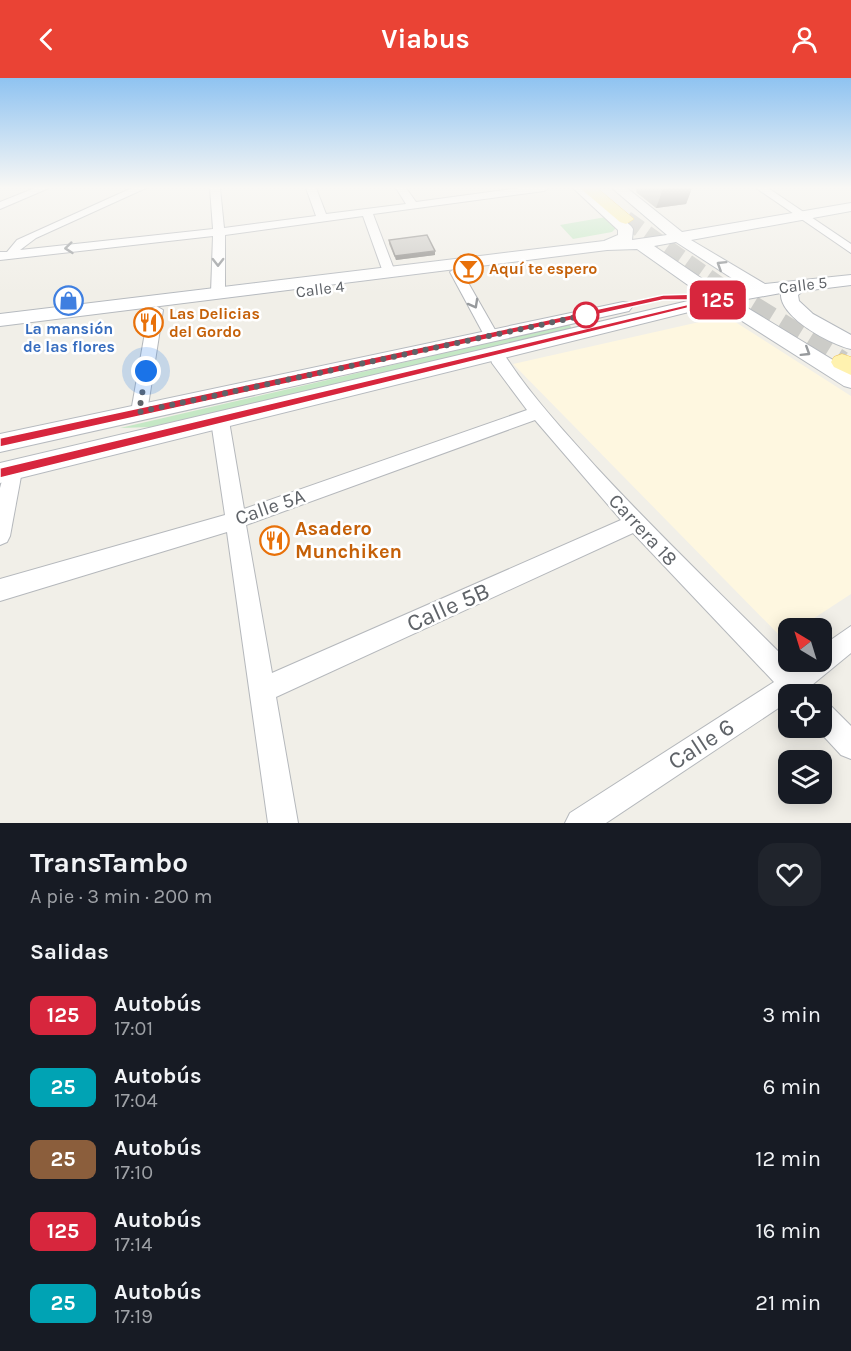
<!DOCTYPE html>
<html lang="es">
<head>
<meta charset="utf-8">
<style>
	body { margin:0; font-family:Karla,sans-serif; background:#20242c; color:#f1f3f6; height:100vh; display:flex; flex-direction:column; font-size:22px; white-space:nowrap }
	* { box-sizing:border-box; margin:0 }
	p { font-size:20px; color:#9ea1a6 }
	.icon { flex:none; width:33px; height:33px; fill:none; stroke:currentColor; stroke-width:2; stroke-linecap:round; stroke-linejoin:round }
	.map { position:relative; height:745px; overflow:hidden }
	.sheet { display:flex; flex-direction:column; background:#171b24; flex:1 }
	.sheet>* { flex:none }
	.badge { padding:0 12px; border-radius:9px; font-size:21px; line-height:39px }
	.needle { width:39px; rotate:322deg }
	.fabs { position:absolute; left:778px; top:540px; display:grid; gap:12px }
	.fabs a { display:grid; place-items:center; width:54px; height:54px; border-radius:12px; background:#171b24; box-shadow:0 3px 15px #0003; font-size:30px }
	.you { position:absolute; width:30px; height:30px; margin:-15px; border:4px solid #fff; border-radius:50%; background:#1a73e8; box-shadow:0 0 0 9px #1a73e833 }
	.map>.badge { position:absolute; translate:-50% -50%; box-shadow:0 0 0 3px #fff }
	h2 { padding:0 30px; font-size:22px; line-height:54px }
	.round { display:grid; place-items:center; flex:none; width:63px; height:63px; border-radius:18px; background:#20242c }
	.head { display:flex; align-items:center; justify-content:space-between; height:102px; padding:0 30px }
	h1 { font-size:28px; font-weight:700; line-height:45px }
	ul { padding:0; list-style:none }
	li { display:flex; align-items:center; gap:18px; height:72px; padding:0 30px }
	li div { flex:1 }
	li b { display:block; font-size:22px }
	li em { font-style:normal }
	li .badge { min-width:66px; font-weight:700; text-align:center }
	header { display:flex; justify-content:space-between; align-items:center; height:78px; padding:0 30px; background:#ea4335; color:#fff; font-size:27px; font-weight:700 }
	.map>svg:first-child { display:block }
	.commercial { fill:#fef7e0 }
	.green { fill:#c5e8c5 }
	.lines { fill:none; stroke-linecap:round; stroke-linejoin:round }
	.primary-tunnel-far1 { stroke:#ccccc8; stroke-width:17; stroke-dasharray:17 8; stroke-linecap:butt }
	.primary-tunnel { stroke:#ccccc8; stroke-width:22; stroke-dasharray:22 11; stroke-linecap:butt }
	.street-casing { stroke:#b5b8bc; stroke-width:2 }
	.secondary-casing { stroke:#b6babf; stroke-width:2 }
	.primary-casing { stroke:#f2c960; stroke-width:1 }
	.street { fill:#fff; fill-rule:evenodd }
	.secondary { fill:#fff; fill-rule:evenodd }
	.primary { fill:#fff2af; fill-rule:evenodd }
	.wall { fill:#afaea9 }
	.shaded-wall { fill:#8f8d8a }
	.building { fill:#cccac5; stroke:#8f8d8a; stroke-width:1.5 }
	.oneway { stroke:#979a9d }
	.line { fill:#d7263d; stroke:#fff; stroke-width:1.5 }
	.walk { stroke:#5f6368; stroke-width:6; stroke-dasharray:0 10.8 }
	.stop-dot { fill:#fff; stroke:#d7263d; stroke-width:3 }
	.labels { text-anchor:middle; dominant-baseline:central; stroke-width:5; stroke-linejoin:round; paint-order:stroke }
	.far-food-label { font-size:16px; font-weight:bold; fill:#c56008; stroke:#fff; text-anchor:start }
	.far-street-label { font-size:16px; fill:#5f6368; stroke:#fff }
	.far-shop-label { font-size:16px; font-weight:bold; fill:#366cbe; stroke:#fff }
	.street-label { font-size:20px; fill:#5f6368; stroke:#fff }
	.food-label { font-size:20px; font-weight:bold; fill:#c56008; stroke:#fff; text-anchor:start }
	.near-street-label { font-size:24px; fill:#5f6368; stroke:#fff }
</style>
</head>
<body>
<header><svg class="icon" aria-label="back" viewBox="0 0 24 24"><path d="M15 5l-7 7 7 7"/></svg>Viabus<svg class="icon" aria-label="person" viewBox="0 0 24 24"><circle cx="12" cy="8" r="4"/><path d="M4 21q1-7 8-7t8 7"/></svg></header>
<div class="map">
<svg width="851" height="745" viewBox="0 0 851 745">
	<rect width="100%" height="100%" fill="#f1efe8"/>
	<!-- commercial -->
	<path class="commercial" d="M726 238 851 318V516L799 550H789V557L783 561 513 286Z"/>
	<!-- green -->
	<g class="green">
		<path d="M606 139 617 149 612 154 573 161 560 147Z"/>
		<path d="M569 246 572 251 151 349 120 350Z"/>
	</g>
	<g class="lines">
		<!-- primary-tunnel-far1 -->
		<path class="primary-tunnel-far1" d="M626 141 726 212"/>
		<!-- primary-tunnel -->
		<path class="primary-tunnel" d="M724 211 842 284"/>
		<defs>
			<g id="street">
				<path d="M35 110H49L0 131V124Z"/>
				<path d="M132 110H146L36 160 20 172 213 151 210 110H220L224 150 316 138 306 110H316L326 136 406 126 396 110H406L416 124 520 110H549L544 113 373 136 395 194 389 198 383 194 363 138 225 157V215L218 219 211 215 213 158 0 182V174H7L17 162Z"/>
				<path d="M756 110H768L851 166V175Z"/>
				<path d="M456 190 462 194 498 257 496 260 491 262 484 257 450 194Z"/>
				<path d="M156 228 163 232 147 334 145 338H133L131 334 149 232Z"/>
				<path d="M497 271 502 273C528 315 564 353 597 390 661 459 728 523 794 589L802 584H822V568L851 548V575L812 607 816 616H789V623L606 745H565L570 735 774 604 633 455 276 619 298 745H268L227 454 0 523V501L225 437 211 343 214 339 220 337 226 339 229 343 244 431 527 332 492 285 489 276ZM535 342 621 442 272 595 246 447Z"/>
				<path d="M13 386 20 388 22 393 10 458 7 464 0 467V410L6 388Z"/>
				<path d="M822 624 831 628 851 648V681L841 677 816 650H822Z"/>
			</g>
			<g id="secondary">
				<path d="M573 110H587L631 148 633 151 632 162 667 157 612 110H627L682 154 851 125V133L691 162 765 206 851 197V207L803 213 798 217 799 223 813 236 851 257V271C830 266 779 239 781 215L736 223 851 293V310L844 308 717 227 0 405V385L705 219 637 171 607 172 0 248V236L604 163 618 157V152ZM676 164 747 210 723 215 654 168Z"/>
				<path d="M623 224 629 225 632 229 629 233 0 374V356Z"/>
			</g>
			<g id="primary">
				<path d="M580 110H597L634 141 626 146 620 144Z"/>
				<path d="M842 276 851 279V297L834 289 831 284 834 279Z"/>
			</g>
		</defs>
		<!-- street casing -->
		<use href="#street" class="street-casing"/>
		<!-- secondary casing -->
		<use href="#secondary" class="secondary-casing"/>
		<!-- primary casing -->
		<use href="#primary" class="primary-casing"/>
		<!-- street -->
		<use href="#street" class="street"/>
		<!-- secondary -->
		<use href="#secondary" class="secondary"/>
		<!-- primary -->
		<use href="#primary" class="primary"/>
	</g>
	<!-- wall -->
	<g class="wall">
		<path d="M637 110H692L686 126 656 130 636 114Z"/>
		<path d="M389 162 435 177 396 182 389 166Z"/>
	</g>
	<!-- shaded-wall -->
	<g class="shaded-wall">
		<path d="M668 110H692L686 126 656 130 663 111Z"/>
		<path d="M435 173V177L396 182 395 178Z"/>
	</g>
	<!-- building -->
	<path class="building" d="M427 157 435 173 395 178 389 162Z"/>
	<!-- one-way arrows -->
	<defs><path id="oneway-chevron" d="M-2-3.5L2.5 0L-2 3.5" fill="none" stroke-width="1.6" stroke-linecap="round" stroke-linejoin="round" transform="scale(1.5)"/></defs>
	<g class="oneway">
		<use href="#oneway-chevron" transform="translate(69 170) rotate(174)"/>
		<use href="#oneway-chevron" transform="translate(218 184) rotate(90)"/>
		<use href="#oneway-chevron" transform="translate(721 187) rotate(-148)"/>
		<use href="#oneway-chevron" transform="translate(474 226) rotate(61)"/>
		<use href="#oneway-chevron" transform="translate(806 274) rotate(32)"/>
	</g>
	<!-- sky -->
	<linearGradient id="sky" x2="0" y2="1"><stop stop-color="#8fc3f1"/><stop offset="0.51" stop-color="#f9f8f5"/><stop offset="1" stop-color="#f9f8f5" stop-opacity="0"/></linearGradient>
	<rect width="851" height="215" fill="url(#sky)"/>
	<!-- line -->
	<path class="line" d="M697 216 724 221 0 400V390L706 222H663L0 369V360L663 217Z"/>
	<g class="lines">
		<!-- walk -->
		<path class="walk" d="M146 293 139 334 586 237"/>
	</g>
	<!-- icons -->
	<defs>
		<symbol id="bar-ring" viewBox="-11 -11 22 22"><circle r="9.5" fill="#fff" stroke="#e8710a" stroke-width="1.5"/><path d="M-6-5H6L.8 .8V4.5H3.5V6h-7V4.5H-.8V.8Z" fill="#e8710a"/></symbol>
		<symbol id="shop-ring" viewBox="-11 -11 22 22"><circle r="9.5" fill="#fff" stroke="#3f7fe0" stroke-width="1.5"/><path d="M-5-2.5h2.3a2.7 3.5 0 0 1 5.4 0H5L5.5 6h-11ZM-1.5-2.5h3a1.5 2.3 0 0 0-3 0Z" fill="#3f7fe0"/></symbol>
		<symbol id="restaurant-ring" viewBox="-11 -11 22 22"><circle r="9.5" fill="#fff" stroke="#e8710a" stroke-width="1.5"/><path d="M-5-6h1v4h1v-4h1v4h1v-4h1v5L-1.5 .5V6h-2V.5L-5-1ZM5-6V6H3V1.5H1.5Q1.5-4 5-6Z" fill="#e8710a"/></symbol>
	</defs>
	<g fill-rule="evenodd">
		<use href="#bar-ring" x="452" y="174" width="33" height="33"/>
		<use href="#shop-ring" x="52" y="206" width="33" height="33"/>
		<use href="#restaurant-ring" x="132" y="228" width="33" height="33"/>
		<use href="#restaurant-ring" x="258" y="446" width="33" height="33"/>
	</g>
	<!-- markers -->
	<circle class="stop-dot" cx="586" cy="237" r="12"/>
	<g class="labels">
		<!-- far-food labels -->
		<g class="far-food-label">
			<text x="489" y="190">Aquí te espero</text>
			<text x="169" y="235">Las Delicias<tspan x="169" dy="18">del Gordo</tspan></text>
		</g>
		<!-- far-street labels -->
		<g class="far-street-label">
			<text transform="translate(803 207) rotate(-7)">Calle 5</text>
			<text transform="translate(320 211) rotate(-7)">Calle 4</text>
		</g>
		<!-- far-shop labels -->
		<g class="far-shop-label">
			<text x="69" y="250">La mansión<tspan x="69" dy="18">de las flores</tspan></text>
		</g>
		<!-- street labels -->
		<g class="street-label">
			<text transform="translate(270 429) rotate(-19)">Calle 5A</text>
			<text transform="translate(643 452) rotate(47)">Carrera 18</text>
		</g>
		<!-- food labels -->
		<g class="food-label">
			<text x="295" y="450">Asadero<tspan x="295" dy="23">Munchiken</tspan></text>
		</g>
		<!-- near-street labels -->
		<g class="near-street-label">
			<text transform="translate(448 529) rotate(-24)">Calle 5B</text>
			<text transform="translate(701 666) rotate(-33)">Calle 6</text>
		</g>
	</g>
</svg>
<div class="fabs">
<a><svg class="needle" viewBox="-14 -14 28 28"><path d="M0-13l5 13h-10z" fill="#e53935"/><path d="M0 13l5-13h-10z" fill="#9ea1a6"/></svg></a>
<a><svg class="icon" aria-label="locate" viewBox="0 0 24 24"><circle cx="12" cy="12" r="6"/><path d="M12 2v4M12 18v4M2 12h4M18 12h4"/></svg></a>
<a><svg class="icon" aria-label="layers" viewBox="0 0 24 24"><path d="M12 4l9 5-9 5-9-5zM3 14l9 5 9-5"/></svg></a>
</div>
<div class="you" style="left:146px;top:293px"></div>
<b class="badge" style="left:718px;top:222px;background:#d7263d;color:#fff">125</b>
</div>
<section class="sheet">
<div class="head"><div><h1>TransTambo</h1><p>A pie · 3 min · 200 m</p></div><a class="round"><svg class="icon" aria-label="heart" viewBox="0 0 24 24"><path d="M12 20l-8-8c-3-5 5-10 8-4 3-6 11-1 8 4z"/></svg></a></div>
<h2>Salidas</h2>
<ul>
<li><span class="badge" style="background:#d7263d;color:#fff">125</span><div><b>Autobús</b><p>17:01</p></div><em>3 min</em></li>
<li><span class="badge" style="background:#00a3b4;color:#fff">25</span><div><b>Autobús</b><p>17:04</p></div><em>6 min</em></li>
<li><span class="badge" style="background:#8b5e3c;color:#fff">25</span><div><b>Autobús</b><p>17:10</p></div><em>12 min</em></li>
<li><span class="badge" style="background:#d7263d;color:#fff">125</span><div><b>Autobús</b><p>17:14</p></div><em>16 min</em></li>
<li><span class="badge" style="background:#00a3b4;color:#fff">25</span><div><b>Autobús</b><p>17:19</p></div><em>21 min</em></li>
</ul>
</section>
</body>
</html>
